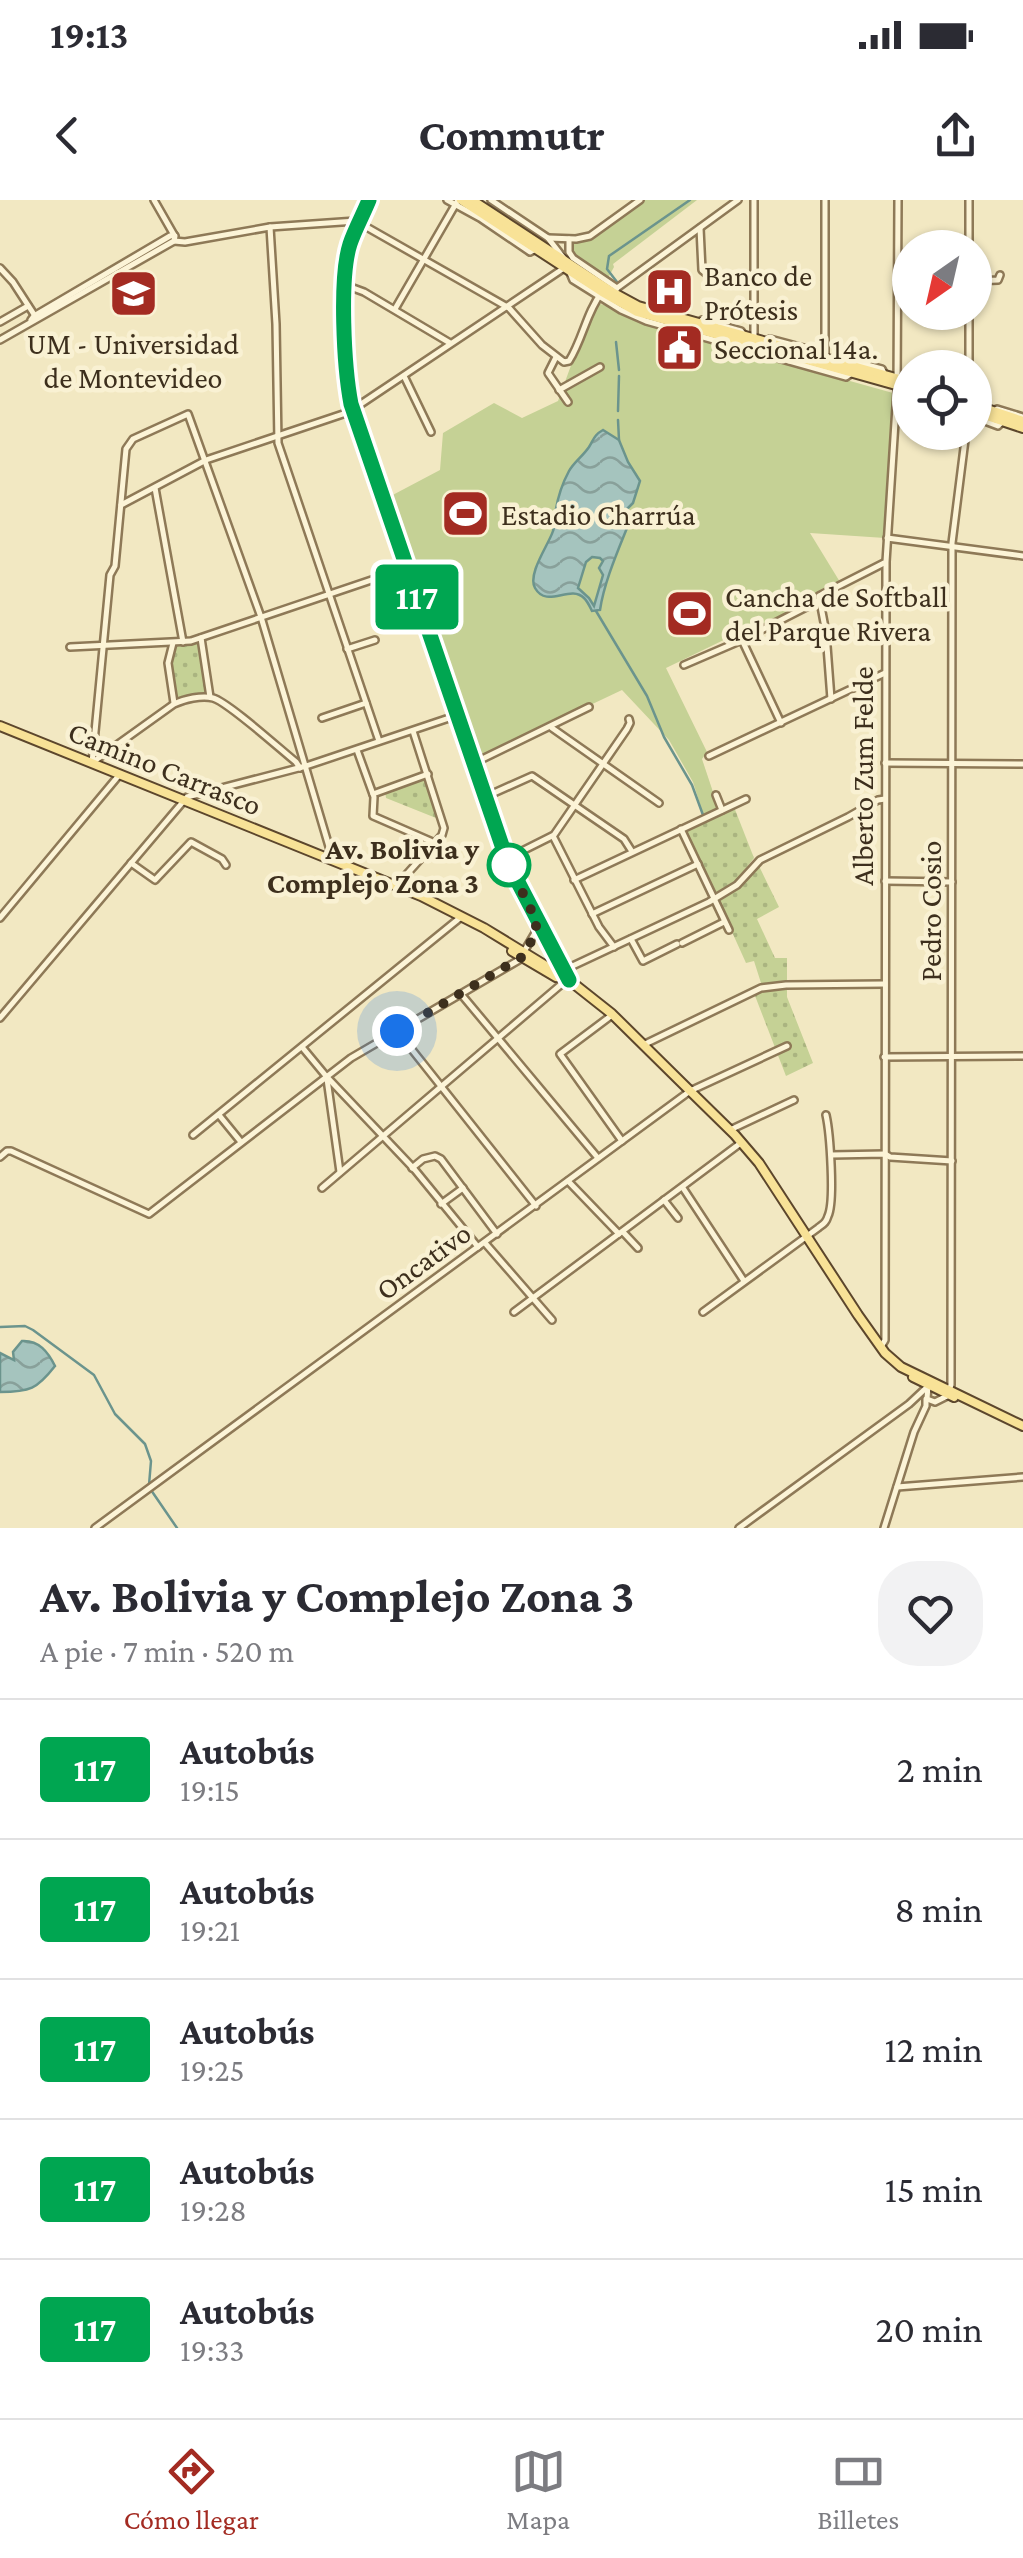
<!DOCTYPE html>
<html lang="es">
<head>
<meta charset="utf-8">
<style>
	body { margin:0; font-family:"Crimson Pro",serif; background:#f2f2f3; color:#2b2b33; height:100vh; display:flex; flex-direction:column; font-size:38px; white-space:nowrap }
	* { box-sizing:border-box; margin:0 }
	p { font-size:32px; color:#7c7c81 }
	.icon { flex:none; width:55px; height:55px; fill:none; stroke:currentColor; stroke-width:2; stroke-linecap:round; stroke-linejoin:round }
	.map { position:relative; height:1328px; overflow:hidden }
	.details { display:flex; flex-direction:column; background:#fff; flex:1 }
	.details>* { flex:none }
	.badge { padding:0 20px; border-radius:8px; font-size:35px; line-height:65px }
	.needle { width:65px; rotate:214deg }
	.controls { position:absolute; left:892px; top:30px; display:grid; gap:20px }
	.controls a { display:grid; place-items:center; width:100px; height:100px; border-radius:50%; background:#fff; box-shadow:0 2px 8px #0004; font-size:50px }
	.you { position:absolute; width:50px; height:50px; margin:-25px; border:8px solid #fff; border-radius:50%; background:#1a73e8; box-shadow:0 0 0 15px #1a73e833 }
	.map>.badge { position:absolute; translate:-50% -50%; box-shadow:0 0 0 5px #fff }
	.round { display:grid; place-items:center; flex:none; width:105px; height:105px; border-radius:40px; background:#f2f2f3 }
	.head { display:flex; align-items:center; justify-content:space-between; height:170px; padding:0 40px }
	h1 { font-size:48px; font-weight:700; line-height:75px }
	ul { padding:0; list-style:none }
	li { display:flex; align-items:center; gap:30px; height:140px; padding:0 40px; border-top:2px solid #e1e1e2 }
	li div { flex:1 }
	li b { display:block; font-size:38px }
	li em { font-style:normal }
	li .badge { min-width:110px; font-weight:700; text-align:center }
	.status { display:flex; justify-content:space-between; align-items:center; height:70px; padding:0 50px; background:#fff; direction:ltr }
	.status svg { height:28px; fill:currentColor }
	header { display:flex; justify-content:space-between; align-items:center; height:130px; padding:0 40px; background:#fff; font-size:45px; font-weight:700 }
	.menu { display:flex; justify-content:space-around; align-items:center; height:140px; border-top:2px solid #e1e1e2; background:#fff; font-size:28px; color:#7c7c81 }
	.menu a { display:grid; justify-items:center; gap:5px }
	.menu .active { color:#a32b22 }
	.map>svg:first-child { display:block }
	.grass { fill:url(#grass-dots) }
	.park { fill:#c5d195 }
	.water { fill:url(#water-waves); stroke:#6b948d; stroke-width:2.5; fill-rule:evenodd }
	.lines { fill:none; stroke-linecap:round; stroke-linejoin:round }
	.stream { stroke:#6b948d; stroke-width:2.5 }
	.minor-casing { stroke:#8e7957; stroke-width:10 }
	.major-casing { stroke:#5c462c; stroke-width:12 }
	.minor { stroke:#fcf4d7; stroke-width:5 }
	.major { stroke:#f8e297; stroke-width:8 }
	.line-casing { stroke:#fff; stroke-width:22 }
	.line { stroke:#00a651; stroke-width:15 }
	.walk { stroke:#3d2f1d; stroke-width:10; stroke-dasharray:0 18 }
	.stop-dot { fill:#fff; stroke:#00a651; stroke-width:5 }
	.labels { text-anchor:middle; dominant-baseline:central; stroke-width:9; stroke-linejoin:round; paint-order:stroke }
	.poi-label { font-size:30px; fill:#3d2f1d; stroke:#f9f1d3; text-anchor:start }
	.street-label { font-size:30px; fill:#3d2f1d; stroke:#f9f1d3 }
	.stop-label { font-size:30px; font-weight:bold; fill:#3d2f1d; stroke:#f9f1d3; text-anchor:end }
</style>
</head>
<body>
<div class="status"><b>19:13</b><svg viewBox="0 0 49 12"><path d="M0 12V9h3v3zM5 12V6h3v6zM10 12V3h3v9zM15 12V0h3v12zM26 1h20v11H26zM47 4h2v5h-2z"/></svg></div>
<header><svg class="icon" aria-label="back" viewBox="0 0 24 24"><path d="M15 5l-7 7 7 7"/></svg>Commutr<svg class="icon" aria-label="share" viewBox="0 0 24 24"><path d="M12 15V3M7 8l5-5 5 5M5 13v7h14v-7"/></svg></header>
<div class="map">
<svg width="1023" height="1328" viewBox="0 0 1023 1328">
	<defs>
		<pattern id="grass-dots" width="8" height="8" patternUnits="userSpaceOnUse" patternTransform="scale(2.5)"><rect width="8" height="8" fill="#c5d195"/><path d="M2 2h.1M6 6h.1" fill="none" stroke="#aab480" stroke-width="1.8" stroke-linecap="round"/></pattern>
		<pattern id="water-waves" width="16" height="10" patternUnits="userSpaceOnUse" patternTransform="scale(2.5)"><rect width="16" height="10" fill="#a5c4be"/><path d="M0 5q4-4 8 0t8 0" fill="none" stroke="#88a09a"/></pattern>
	</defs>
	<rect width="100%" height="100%" fill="#f2e8c2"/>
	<!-- grass -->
	<g class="grass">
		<path d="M198 441 208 493 207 496 177 500 169 461 173 445Z"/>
		<path d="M425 577 441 620 386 598 385 591Z"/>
		<path d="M734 607 754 658 734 683 715 695 685 630Z"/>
		<path d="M758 664 779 707 757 719 775 758H787V797L813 863 786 876 752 788 761 783 754 761 746 763 718 701 743 685Z"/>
	</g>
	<!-- park -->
	<g class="park">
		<path d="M641 0H697L613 64 614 67 607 80 572 55 571 42 593 37Z"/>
		<path d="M597 103C615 107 633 120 652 126L893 193 885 338 810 333 840 382 817 393 818 400 736 437 734 435 666 468 707 552 702 559 719 610 704 617 693 582 669 540 622 490 474 560 387 298 440 270 443 233 494 203 522 218 558 201 592 108Z"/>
	</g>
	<!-- water -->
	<g class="water">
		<path d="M603 230 619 240 628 262 640 281 633 303 627 309 629 317 627 328C617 353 604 383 600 410L592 411C590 407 588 402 584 398 570 384 547 409 535 388 527 374 549 344 553 331 555 326 554 320 555 315 557 300 562 284 569 271 574 262 583 256 589 247 594 239 594 235 603 230ZM592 357 600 358 603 361 599 368 603 375 594 406 589 398 578 388 586 362Z"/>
		<path d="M22 1141C39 1140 48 1152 55 1166 37 1189 30 1192 0 1192V1153L14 1160 13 1152Z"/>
	</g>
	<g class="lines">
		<!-- stream -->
		<g class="stream">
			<path d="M617 82 607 69 609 56 690 0"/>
			<path d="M616 142 619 170"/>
			<path d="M618 211 619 176"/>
			<path d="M618 220 619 240"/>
			<path d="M596 411 647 496 664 537 692 585 703 615"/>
			<path d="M0 1127 25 1126 33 1130 94 1175 115 1214 145 1244 151 1261 149 1285"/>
			<path d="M151 1290 177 1328"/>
		</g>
		<defs>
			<g id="minor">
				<path d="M154 0 174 35"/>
				<path d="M365 0C360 12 354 24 351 37 341 85 342 156 351 204L506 659 567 778"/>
				<path d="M447 0 480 18 530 52 536 49"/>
				<path d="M491 0 548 38 565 60"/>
				<path d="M754 0V137"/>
				<path d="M825 0V159"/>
				<path d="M969 0V48"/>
				<path d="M360 21 369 0"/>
				<path d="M270 27 276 124 278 243 379 541"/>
				<path d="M700 28 702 70 707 74"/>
				<path d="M548 38 576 39 590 36 640 0"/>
				<path d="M569 39V52L573 58 617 88"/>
				<path d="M174 41 185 42 270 27 356 21 509 108 542 145 564 162 569 161C583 139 586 113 602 92"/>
				<path d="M0 68 13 82 35 116"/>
				<path d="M570 73 573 80 621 110 646 121 846 177 852 173"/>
				<path d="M975 81 998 80 1000 75"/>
				<path d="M345 85 364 92 450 143"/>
				<path d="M614 93 617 88 738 0"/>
				<path d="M395 109 458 0"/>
				<path d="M969 112V168"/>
				<path d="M31 120 34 116 170 36 174 35"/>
				<path d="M702 120 741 131 743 134"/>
				<path d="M0 122 28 106"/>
				<path d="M0 140 174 41 175 36"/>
				<path d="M767 142 770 139 815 151 816 154"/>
				<path d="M556 157 548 173 568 202"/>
				<path d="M838 160 841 158 882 169 885 175"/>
				<path d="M404 176 431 232"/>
				<path d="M559 190 600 167"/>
				<path d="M997 209 1023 217"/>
				<path d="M979 214 982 220 998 226 1002 222"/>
				<path d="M155 288 183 442"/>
				<path d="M121 305 206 260 349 212 564 68"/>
				<path d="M887 338 1023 356"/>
				<path d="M201 438 210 497"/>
				<path d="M742 440 781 523"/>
				<path d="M173 443 168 463 174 503"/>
				<path d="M70 447 191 441 407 368"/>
				<path d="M347 449 375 440"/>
				<path d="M684 465 742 440 820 400"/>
				<path d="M831 499 826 433 819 396 884 363"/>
				<path d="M322 518 366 503"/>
				<path d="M552 528 659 603"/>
				<path d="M357 550 374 597 373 616 435 643"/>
				<path d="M709 556 885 473"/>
				<path d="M93 562 174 504C184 499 202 495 213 498 228 502 281 550 296 562L300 568"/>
				<path d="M92 563 110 375 115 366 126 249 133 239 188 214 261 417 333 660"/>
				<path d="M474 563 589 507"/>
				<path d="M885 563 1023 564"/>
				<path d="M373 594 428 574"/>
				<path d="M716 595 722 610"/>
				<path d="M485 597 532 576 624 639 631 650"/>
				<path d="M681 629 729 730"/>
				<path d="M553 636 599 727 614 747"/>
				<path d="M506 659 554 635 627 529 630 523 629 519"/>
				<path d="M131 663 155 680 191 642 222 659 226 665"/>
				<path d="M574 680 746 599"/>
				<path d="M885 681 952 682"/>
				<path d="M397 685 442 635 444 628 413 531"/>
				<path d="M592 714 698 664"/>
				<path d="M0 718 120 574"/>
				<path d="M631 739 643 761 677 744"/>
				<path d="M682 743 724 722"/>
				<path d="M564 770 709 702 737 685 760 660 848 617 878 600 885 599"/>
				<path d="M461 794 598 958"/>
				<path d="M612 815 560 854 622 941"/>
				<path d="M0 818 187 597 306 566 458 515"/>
				<path d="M398 832 536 1006"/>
				<path d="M643 845 761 788 786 785 884 784"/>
				<path d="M302 847 326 876 415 970 478 1047"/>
				<path d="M884 857 1023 856"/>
				<path d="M327 879 340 972"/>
				<path d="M219 915 241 942"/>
				<path d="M730 930 794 900"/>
				<path d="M193 935 461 717"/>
				<path d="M831 955 885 954 890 957 952 961"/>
				<path d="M0 957 7 951H11L149 1014 351 858 519 760 535 733 537 722"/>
				<path d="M412 968 423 959 435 956 441 959 497 1034"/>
				<path d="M568 981 619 1034"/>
				<path d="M322 988 564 782"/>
				<path d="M683 988 744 1081"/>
				<path d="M664 1000 678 1018"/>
				<path d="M441 1004 463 988"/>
				<path d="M623 1032 638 1048"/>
				<path d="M485 1043 552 1120"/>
				<path d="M514 1112 742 942"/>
				<path d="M703 1112 818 1028C823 1024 826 1023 828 1016 835 1001 830 933 826 915"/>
				<path d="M881 1147 885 1140 886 362 897 191 898 0"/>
				<path d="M928 1185 927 1199 935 1202 947 1196 951 1185 952 343 966 232"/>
				<path d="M897 1287 1023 1277"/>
				<path d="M95 1328 690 891 787 846"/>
				<path d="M739 1328 909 1204 925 1189"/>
				<path d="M884 1328 914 1232 926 1206V1199"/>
			</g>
			<g id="major">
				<path d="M461 0 602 92 637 112 910 189"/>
				<path d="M472 0 614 93 638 106 910 182"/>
				<path d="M975 205 1023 221"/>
				<path d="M975 212 1023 228"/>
				<path d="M0 526 421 696 484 728 569 780 612 814 683 884 735 935 759 963 858 1115 885 1153 901 1167 1023 1226"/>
				<path d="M512 751 556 777"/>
				<path d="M913 1177 954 1197"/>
			</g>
		</defs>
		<!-- minor casing -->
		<use href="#minor" class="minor-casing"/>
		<!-- major casing -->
		<use href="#major" class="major-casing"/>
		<!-- minor -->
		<use href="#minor" class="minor"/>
		<!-- major -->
		<use href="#major" class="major"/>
	</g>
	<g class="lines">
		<defs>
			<path id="line" d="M369 0C363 15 355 29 350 44 339 78 344 167 351 204L508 663 569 780"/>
		</defs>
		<!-- line casing -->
		<use href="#line" class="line-casing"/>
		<!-- line -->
		<use href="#line" class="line"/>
		<!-- walk -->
		<path class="walk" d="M397 831 522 757 536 733V720L508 663 509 665"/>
	</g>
	<!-- icons -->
	<defs>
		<symbol id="hospital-square" viewBox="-11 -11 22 22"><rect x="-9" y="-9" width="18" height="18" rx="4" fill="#a32b22" stroke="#f9f1d3"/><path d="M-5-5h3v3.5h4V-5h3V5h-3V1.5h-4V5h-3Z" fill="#fff"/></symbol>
		<symbol id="university-square" viewBox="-11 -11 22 22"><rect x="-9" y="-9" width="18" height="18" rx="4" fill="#a32b22" stroke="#f9f1d3"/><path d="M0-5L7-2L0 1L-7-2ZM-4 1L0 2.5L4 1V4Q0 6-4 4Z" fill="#fff"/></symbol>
		<symbol id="civic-square" viewBox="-11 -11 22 22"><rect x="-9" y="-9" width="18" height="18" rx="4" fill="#a32b22" stroke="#f9f1d3"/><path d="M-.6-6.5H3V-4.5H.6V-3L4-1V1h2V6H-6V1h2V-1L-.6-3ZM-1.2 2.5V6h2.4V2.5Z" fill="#fff"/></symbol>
		<symbol id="stadium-square" viewBox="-11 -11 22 22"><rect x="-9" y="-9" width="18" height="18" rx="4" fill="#a32b22" stroke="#f9f1d3"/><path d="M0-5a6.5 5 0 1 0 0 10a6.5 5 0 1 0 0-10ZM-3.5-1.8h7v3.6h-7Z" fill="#fff"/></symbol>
	</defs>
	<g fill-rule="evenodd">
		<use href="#hospital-square" x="642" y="64" width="55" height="55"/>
		<use href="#university-square" x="106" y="66" width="55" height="55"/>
		<use href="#civic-square" x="652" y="120" width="55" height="55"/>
		<use href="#stadium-square" x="438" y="286" width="55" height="55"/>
		<use href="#stadium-square" x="662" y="386" width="55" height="55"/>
	</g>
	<!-- markers -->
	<circle class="stop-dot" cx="509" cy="665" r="20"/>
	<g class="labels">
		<!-- poi labels -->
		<g class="poi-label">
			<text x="704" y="75">Banco de<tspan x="704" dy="34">Prótesis</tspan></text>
			<text x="133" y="143" text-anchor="middle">UM - Universidad<tspan x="133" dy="34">de Montevideo</tspan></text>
			<text x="714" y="148">Seccional 14a.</text>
			<text x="501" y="314">Estadio Charrúa</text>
			<text x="725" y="396">Cancha de Softball<tspan x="725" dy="34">del Parque Rivera</tspan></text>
		</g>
		<!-- street labels -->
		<g class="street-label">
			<text transform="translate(165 568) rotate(22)">Camino Carrasco</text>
			<text transform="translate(862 576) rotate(-90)">Alberto Zum Felde</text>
			<text transform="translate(930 711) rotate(-90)">Pedro Cosio</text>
			<text transform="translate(423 1061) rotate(-36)">Oncativo</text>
		</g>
		<!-- stop labels -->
		<g class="stop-label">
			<text x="479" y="648">Av. Bolivia y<tspan x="479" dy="34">Complejo Zona 3</tspan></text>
		</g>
	</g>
</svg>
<div class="controls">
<a><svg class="needle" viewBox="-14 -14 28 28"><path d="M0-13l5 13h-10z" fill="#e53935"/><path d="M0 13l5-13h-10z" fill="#7c7c81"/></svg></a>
<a><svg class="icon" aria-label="locate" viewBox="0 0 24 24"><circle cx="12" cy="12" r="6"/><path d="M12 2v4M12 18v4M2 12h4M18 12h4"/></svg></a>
</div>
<div class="you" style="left:397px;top:831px"></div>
<b class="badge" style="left:417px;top:397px;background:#00a651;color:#fff">117</b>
</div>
<section class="details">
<div class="head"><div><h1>Av. Bolivia y Complejo Zona 3</h1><p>A pie · 7 min · 520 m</p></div><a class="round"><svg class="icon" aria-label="heart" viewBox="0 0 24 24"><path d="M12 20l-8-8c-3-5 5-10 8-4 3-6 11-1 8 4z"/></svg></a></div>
<ul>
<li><span class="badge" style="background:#00a651;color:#fff">117</span><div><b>Autobús</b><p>19:15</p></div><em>2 min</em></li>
<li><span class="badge" style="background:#00a651;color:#fff">117</span><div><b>Autobús</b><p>19:21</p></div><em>8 min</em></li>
<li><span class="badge" style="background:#00a651;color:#fff">117</span><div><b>Autobús</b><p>19:25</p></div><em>12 min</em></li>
<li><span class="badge" style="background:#00a651;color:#fff">117</span><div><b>Autobús</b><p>19:28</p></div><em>15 min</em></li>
<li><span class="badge" style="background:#00a651;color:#fff">117</span><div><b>Autobús</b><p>19:33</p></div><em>20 min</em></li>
</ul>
</section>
<nav class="menu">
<a class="active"><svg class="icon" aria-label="directions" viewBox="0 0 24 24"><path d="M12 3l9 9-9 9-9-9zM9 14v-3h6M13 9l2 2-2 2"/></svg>Cómo llegar</a>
<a><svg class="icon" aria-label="map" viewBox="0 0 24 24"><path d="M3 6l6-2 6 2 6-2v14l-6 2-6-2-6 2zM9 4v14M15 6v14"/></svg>Mapa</a>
<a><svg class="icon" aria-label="tickets" viewBox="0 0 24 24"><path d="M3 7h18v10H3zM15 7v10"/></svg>Billetes</a>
</nav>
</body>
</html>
